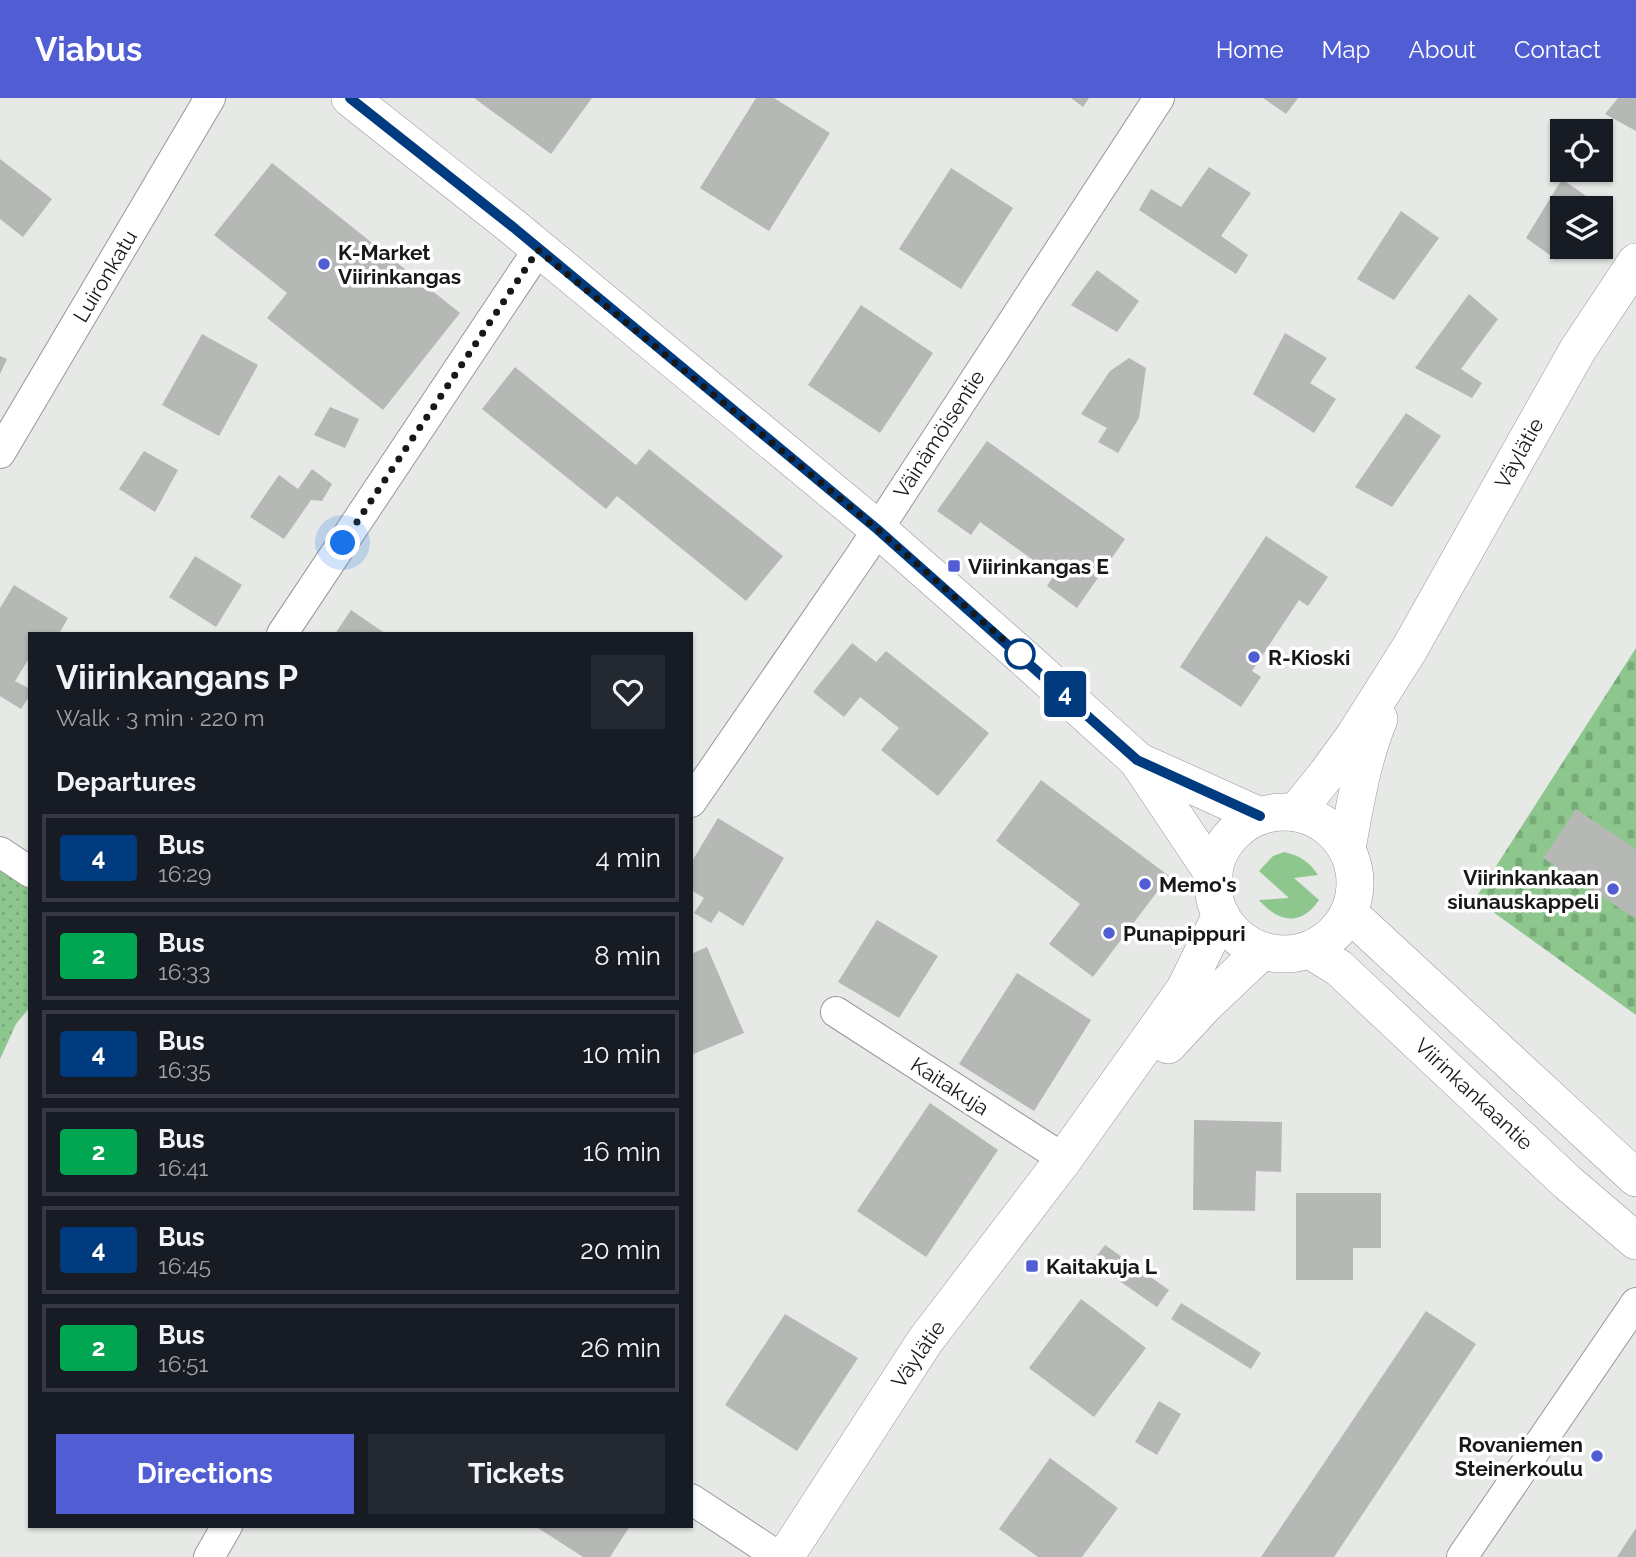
<!DOCTYPE html>
<html lang="en">
<head>
<meta charset="utf-8">
<style>
	body { margin:0; font-family:Raleway,sans-serif; background:#242831; color:#f1f3f6; height:100vh; display:flex; flex-direction:column; font-size:26px; white-space:nowrap }
	* { box-sizing:border-box; margin:0 }
	p { font-size:23px; color:#9ea1a6 }
	.icon { flex:none; width:38px; height:38px; fill:none; stroke:currentColor; stroke-width:2; stroke-linecap:round; stroke-linejoin:round }
	.map { position:relative; flex:1; overflow:hidden }
	.sheet { position:absolute; left:28px; top:534px; width:665px; height:896px; display:flex; flex-direction:column; background:#171b24; border-radius:0px; box-shadow:0 2px 5px #0004 }
	.sheet>* { flex:none }
	.badge { padding:0 14px; border-radius:5px; font-size:24px; line-height:46px }
	.controls { position:absolute; left:1550px; top:21px; display:grid; gap:14px }
	.controls a { display:grid; place-items:center; width:63px; height:63px; border-radius:0px; background:#171b24; box-shadow:0 2px 5px #0004; font-size:35px }
	.you { position:absolute; width:35px; height:35px; margin:-18px; border:5px solid #fff; border-radius:50%; background:#1a73e8; box-shadow:0 0 0 10px #1a73e833 }
	.map>.badge { position:absolute; translate:-50% -50%; box-shadow:0 0 0 4px #fff }
	h2 { padding:0 28px; font-size:26px; line-height:63px }
	.round { display:grid; place-items:center; flex:none; width:74px; height:74px; border-radius:0px; background:#242831 }
	.overview { display:flex; align-items:center; justify-content:space-between; height:119px; padding:0 28px }
	h1 { font-size:33px; font-weight:700; line-height:52px }
	.primary-button { display:flex; gap:14px; margin-top:auto; padding:14px 28px }
	.primary-button a { flex:1; height:80px; border-radius:0px; background:#505dd3; color:#fff; font-size:28px; font-weight:700; line-height:80px; text-align:center }
	.primary-button a+a { background:#242831; color:#f1f3f6 }
	ul { padding:0; list-style:none }
	li { display:flex; align-items:center; gap:21px; height:88px; margin:0 14px 10px; padding:0 14px; border:4px solid #363941; border-radius:0px }
	li div { flex:1 }
	li b { display:block; font-size:26px }
	li em { font-style:normal }
	li .badge { min-width:77px; font-weight:700; text-align:center }
	header { display:flex; align-items:center; gap:42px; box-sizing:border-box; height:98px; padding:0 35px; background:#505dd3; color:#fff }
	header strong { font-size:33px }
	nav { display:flex; gap:38px; margin-inline-start:auto; font-size:24px }
	.map>svg:first-child { display:block }
	.grass { fill:#8dc78d }
	.cemetery { fill:url(#cemetery-stones) }
	.park { fill:url(#park-dots) }
	.building { fill:#b6b8b6 }
	.lines { fill:none; stroke-linecap:round; stroke-linejoin:round }
	.minor-casing { stroke:#969896; stroke-width:32 }
	.tertiary-casing { stroke:#969896; stroke-width:38 }
	.minor { stroke:#fff; stroke-width:30 }
	.tertiary { stroke:#fff; stroke-width:37 }
	.line-casing { stroke:#fff; stroke-width:16 }
	.line { stroke:#003b80; stroke-width:10 }
	.walk { stroke:#171817; stroke-width:7; stroke-dasharray:0 12.6 }
	.poi-dot { fill:#505dd3; stroke:#fff; stroke-width:2.5 }
	.stop-dot { fill:#fff; stroke:#003b80; stroke-width:3.5 }
	.labels { text-anchor:middle; dominant-baseline:central; stroke-width:7; stroke-linejoin:round; paint-order:stroke }
	.poi-label { font-size:21px; font-weight:bold; fill:#171817; stroke:#fff; text-anchor:start }
	.street-label { font-size:21px; fill:#171817; stroke:#fff }
</style>
</head>
<body>
<header>
<strong>Viabus</strong>
<nav><a>Home</a><a>Map</a><a>About</a><a>Contact</a></nav>
</header>
<div class="map">
<svg width="1636" height="1459" viewBox="0 0 1636 1459">
	<defs>
		<pattern id="cemetery-stones" width="16" height="16" patternUnits="userSpaceOnUse" patternTransform="scale(1.75)"><rect width="16" height="16" fill="#8dc78d"/><path d="M2 7V4a2 2 0 0 1 4 0v3zM10 15v-3a2 2 0 0 1 4 0v3z" fill="#79aa79"/></pattern>
		<pattern id="park-dots" width="8" height="8" patternUnits="userSpaceOnUse" patternTransform="scale(1.75)"><rect width="8" height="8" fill="#8dc78d"/><path d="M2 2h.1M6 6h.1" fill="none" stroke="#79aa79" stroke-width="1.8" stroke-linecap="round"/></pattern>
	</defs>
	<rect width="100%" height="100%" fill="#e6e9e6"/>
	<!-- grass -->
	<path class="grass" d="M1284 754C1300 758 1309 763 1318 777L1294 780 1319 802C1301 829 1278 824 1259 802L1289 800 1259 773 1273 758Z"/>
	<!-- cemetery -->
	<path class="cemetery" d="M1636 550V917L1475 801Z"/>
	<!-- park -->
	<path class="park" d="M0 773 30 791V909L16 926 0 961Z"/>
	<!-- building -->
	<g class="building">
		<path d="M474 0H592L551 56Z"/>
		<path d="M756 0H774L830 35 769 133 700 90Z"/>
		<path d="M1071 0H1089L1083 9Z"/>
		<path d="M1263 0H1298L1286 16Z"/>
		<path d="M1618 0H1636V33L1605 16Z"/>
		<path d="M0 61 52 101 23 139 0 121Z"/>
		<path d="M272 65 460 215 383 312 267 220 287 195 214 137Z"/>
		<path d="M1209 69 1251 95 1221 138 1248 157 1236 176 1139 112 1151 91 1181 109Z"/>
		<path d="M951 70 1013 110 961 191 899 151Z"/>
		<path d="M1562 81 1596 105 1593 110H1563V149H1566L1557 162 1526 140Z"/>
		<path d="M1401 113 1439 140 1394 202 1357 181Z"/>
		<path d="M1097 172 1139 203 1117 234 1071 207Z"/>
		<path d="M1469 196 1498 221 1461 271 1482 285 1472 300 1415 270Z"/>
		<path d="M861 207 933 255 880 335 808 287Z"/>
		<path d="M1285 235 1327 260 1310 285 1336 301 1314 335 1253 296Z"/>
		<path d="M202 236 258 267 219 338 162 307Z"/>
		<path d="M0 258 7 261 0 276Z"/>
		<path d="M1129 260 1146 270 1139 320 1118 355 1098 344 1107 330 1081 316 1110 273Z"/>
		<path d="M515 269 636 367 649 351 783 458 746 503 617 398 606 411 482 311Z"/>
		<path d="M330 309 359 321 345 350 314 337Z"/>
		<path d="M1406 315 1441 338 1392 409 1355 389Z"/>
		<path d="M987 343 1125 441 1077 510 1047 488 1054 477 980 424 971 437 937 413Z"/>
		<path d="M144 353 178 372 155 414 119 391Z"/>
		<path d="M312 371 332 386 322 403 311 402 284 441 250 419 279 377 298 391Z"/>
		<path d="M1266 438 1328 479 1308 508 1299 502 1252 573 1261 579 1241 609 1180 569Z"/>
		<path d="M195 458 242 487 216 529 169 499Z"/>
		<path d="M14 487 68 520 59 536H30V559L15 583 30 591V597L21 611 0 598V510Z"/>
		<path d="M351 512 386 536H335Z"/>
		<path d="M852 545 876 564 886 553 989 635 938 698 881 652 899 630 860 599 844 619 813 594Z"/>
		<path d="M1041 682 1169 778 1093 879 1049 846 1080 806 996 743Z"/>
		<path d="M1576 711 1636 751V821L1543 760Z"/>
		<path d="M718 720 784 760 743 828 719 813 711 825 694 815 704 800 691 792V765Z"/>
		<path d="M877 822 938 858 899 920 838 884Z"/>
		<path d="M707 849 744 935 691 957V856Z"/>
		<path d="M1017 875 1091 922 1034 1013 959 966Z"/>
		<path d="M930 1005 998 1052 926 1159 857 1113Z"/>
		<path d="M1194 1022 1282 1024 1281 1074 1256 1073 1255 1113 1193 1112Z"/>
		<path d="M1296 1095H1381V1150H1353V1182H1296Z"/>
		<path d="M1105 1147 1169 1192 1157 1209 1092 1164Z"/>
		<path d="M1081 1201 1146 1250 1094 1319 1029 1270Z"/>
		<path d="M1181 1205 1261 1255 1251 1271 1171 1221Z"/>
		<path d="M1426 1213 1476 1246 1334 1459H1261Z"/>
		<path d="M785 1216 858 1260 797 1353 725 1307Z"/>
		<path d="M1159 1303 1181 1316 1157 1357 1135 1344Z"/>
		<path d="M1050 1360 1118 1410 1082 1459H1038L999 1431Z"/>
		<path d="M535 1428H630L610 1459H583Z"/>
		<path d="M1636 1430V1459H1617Z"/>
	</g>
	<g class="lines">
		<defs>
			<g id="minor">
				<path d="M0 355 210 0"/>
				<path d="M282 536 538 152"/>
				<path d="M691 704 861 457 1159 0"/>
				<path d="M0 754 30 774"/>
				<path d="M836 914 1064 1061"/>
				<path d="M691 1401 779 1459"/>
				<path d="M209 1459 227 1428"/>
				<path d="M1462 1459 1636 1205"/>
			</g>
			<g id="tertiary">
				<path d="M350 0 513 129 878 431 1023 559 1137 662 1214 777"/>
				<path d="M1138 663 1260 718"/>
				<path d="M1296 714 1326 677 1355 637 1410 550 1577 253 1636 164"/>
				<circle cx="1284" cy="785" r="71"/>
				<path d="M1347 750C1355 707 1362 662 1379 621"/>
				<path d="M1349 815 1636 1080"/>
				<path d="M1310 852 1339 870 1567 1084 1636 1143"/>
				<path d="M1168 947 1205 907 1262 853"/>
				<path d="M785 1459 925 1243 1064 1061 1185 891 1221 817"/>
			</g>
		</defs>
		<!-- minor casing -->
		<use href="#minor" class="minor-casing"/>
		<!-- tertiary casing -->
		<use href="#tertiary" class="tertiary-casing"/>
		<!-- minor -->
		<use href="#minor" class="minor"/>
		<!-- tertiary -->
		<use href="#tertiary" class="tertiary"/>
	</g>
	<g class="lines">
		<defs>
			<path id="line" d="M350 0 513 129 877 431 1137 662 1260 718"/>
		</defs>
		<!-- line casing -->
		<use href="#line" class="line-casing"/>
		<!-- line -->
		<use href="#line" class="line"/>
		<!-- walk -->
		<path class="walk" d="M343 445 538 152 877 431 1023 559 1020 556"/>
	</g>
	<!-- markers -->
	<g class="poi-dot">
		<circle cx="324" cy="166" r="7"/>
		<rect x="947" y="461" width="14" height="14" rx="3.5"/>
		<circle cx="1254" cy="559" r="7"/>
		<circle cx="1145" cy="786" r="7"/>
		<circle cx="1613" cy="791" r="7"/>
		<circle cx="1109" cy="835" r="7"/>
		<rect x="1025" y="1161" width="14" height="14" rx="3.5"/>
		<circle cx="1597" cy="1358" r="7"/>
	</g>
	<circle class="stop-dot" cx="1020" cy="556" r="14"/>
	<g class="labels">
		<!-- poi labels -->
		<g class="poi-label">
			<text x="338" y="154">K-Market<tspan x="338" dy="24">Viirinkangas</tspan></text>
			<text x="968" y="468">Viirinkangas E</text>
			<text x="1268" y="559">R-Kioski</text>
			<text x="1599" y="779" text-anchor="end">Viirinkankaan<tspan x="1599" dy="24">siunauskappeli</tspan></text>
			<text x="1159" y="786">Memo's</text>
			<text x="1123" y="835">Punapippuri</text>
			<text x="1046" y="1168">Kaitakuja L</text>
			<text x="1583" y="1346" text-anchor="end">Rovaniemen<tspan x="1583" dy="24">Steinerkoulu</tspan></text>
		</g>
		<!-- street labels -->
		<g class="street-label">
			<text transform="translate(105 178) rotate(-59)">Luironkatu</text>
			<text transform="translate(939 336) rotate(-57)">Väinämöisentie</text>
			<text transform="translate(1519 355) rotate(-61)">Väylätie</text>
			<text transform="translate(950 988) rotate(33)">Kaitakuja</text>
			<text transform="translate(1474 996) rotate(43)">Viirinkankaantie</text>
			<text transform="translate(918 1256) rotate(-55)">Väylätie</text>
		</g>
	</g>
</svg>
<div class="controls">
<a><svg class="icon" aria-label="locate" viewBox="0 0 24 24"><circle cx="12" cy="12" r="6"/><path d="M12 2v4M12 18v4M2 12h4M18 12h4"/></svg></a>
<a><svg class="icon" aria-label="layers" viewBox="0 0 24 24"><path d="M12 4l9 5-9 5-9-5zM3 14l9 5 9-5"/></svg></a>
</div>
<div class="you" style="left:343px;top:445px"></div>
<b class="badge" style="left:1065px;top:596px;background:#003b80;color:#fff">4</b>
<section class="sheet">
<div class="overview"><div><h1>Viirinkangans P</h1><p>Walk · 3 min · 220 m</p></div><a class="round"><svg class="icon" aria-label="heart" viewBox="0 0 24 24"><path d="M12 20l-8-8c-3-5 5-10 8-4 3-6 11-1 8 4z"/></svg></a></div>
<h2>Departures</h2>
<ul>
<li><span class="badge" style="background:#003b80;color:#fff">4</span><div><b>Bus</b><p>16:29</p></div><em>4 min</em></li>
<li><span class="badge" style="background:#00a651;color:#fff">2</span><div><b>Bus</b><p>16:33</p></div><em>8 min</em></li>
<li><span class="badge" style="background:#003b80;color:#fff">4</span><div><b>Bus</b><p>16:35</p></div><em>10 min</em></li>
<li><span class="badge" style="background:#00a651;color:#fff">2</span><div><b>Bus</b><p>16:41</p></div><em>16 min</em></li>
<li><span class="badge" style="background:#003b80;color:#fff">4</span><div><b>Bus</b><p>16:45</p></div><em>20 min</em></li>
<li><span class="badge" style="background:#00a651;color:#fff">2</span><div><b>Bus</b><p>16:51</p></div><em>26 min</em></li>
</ul>
<div class="primary-button"><a>Directions</a><a>Tickets</a></div>
</section>
</div>
</body>
</html>
